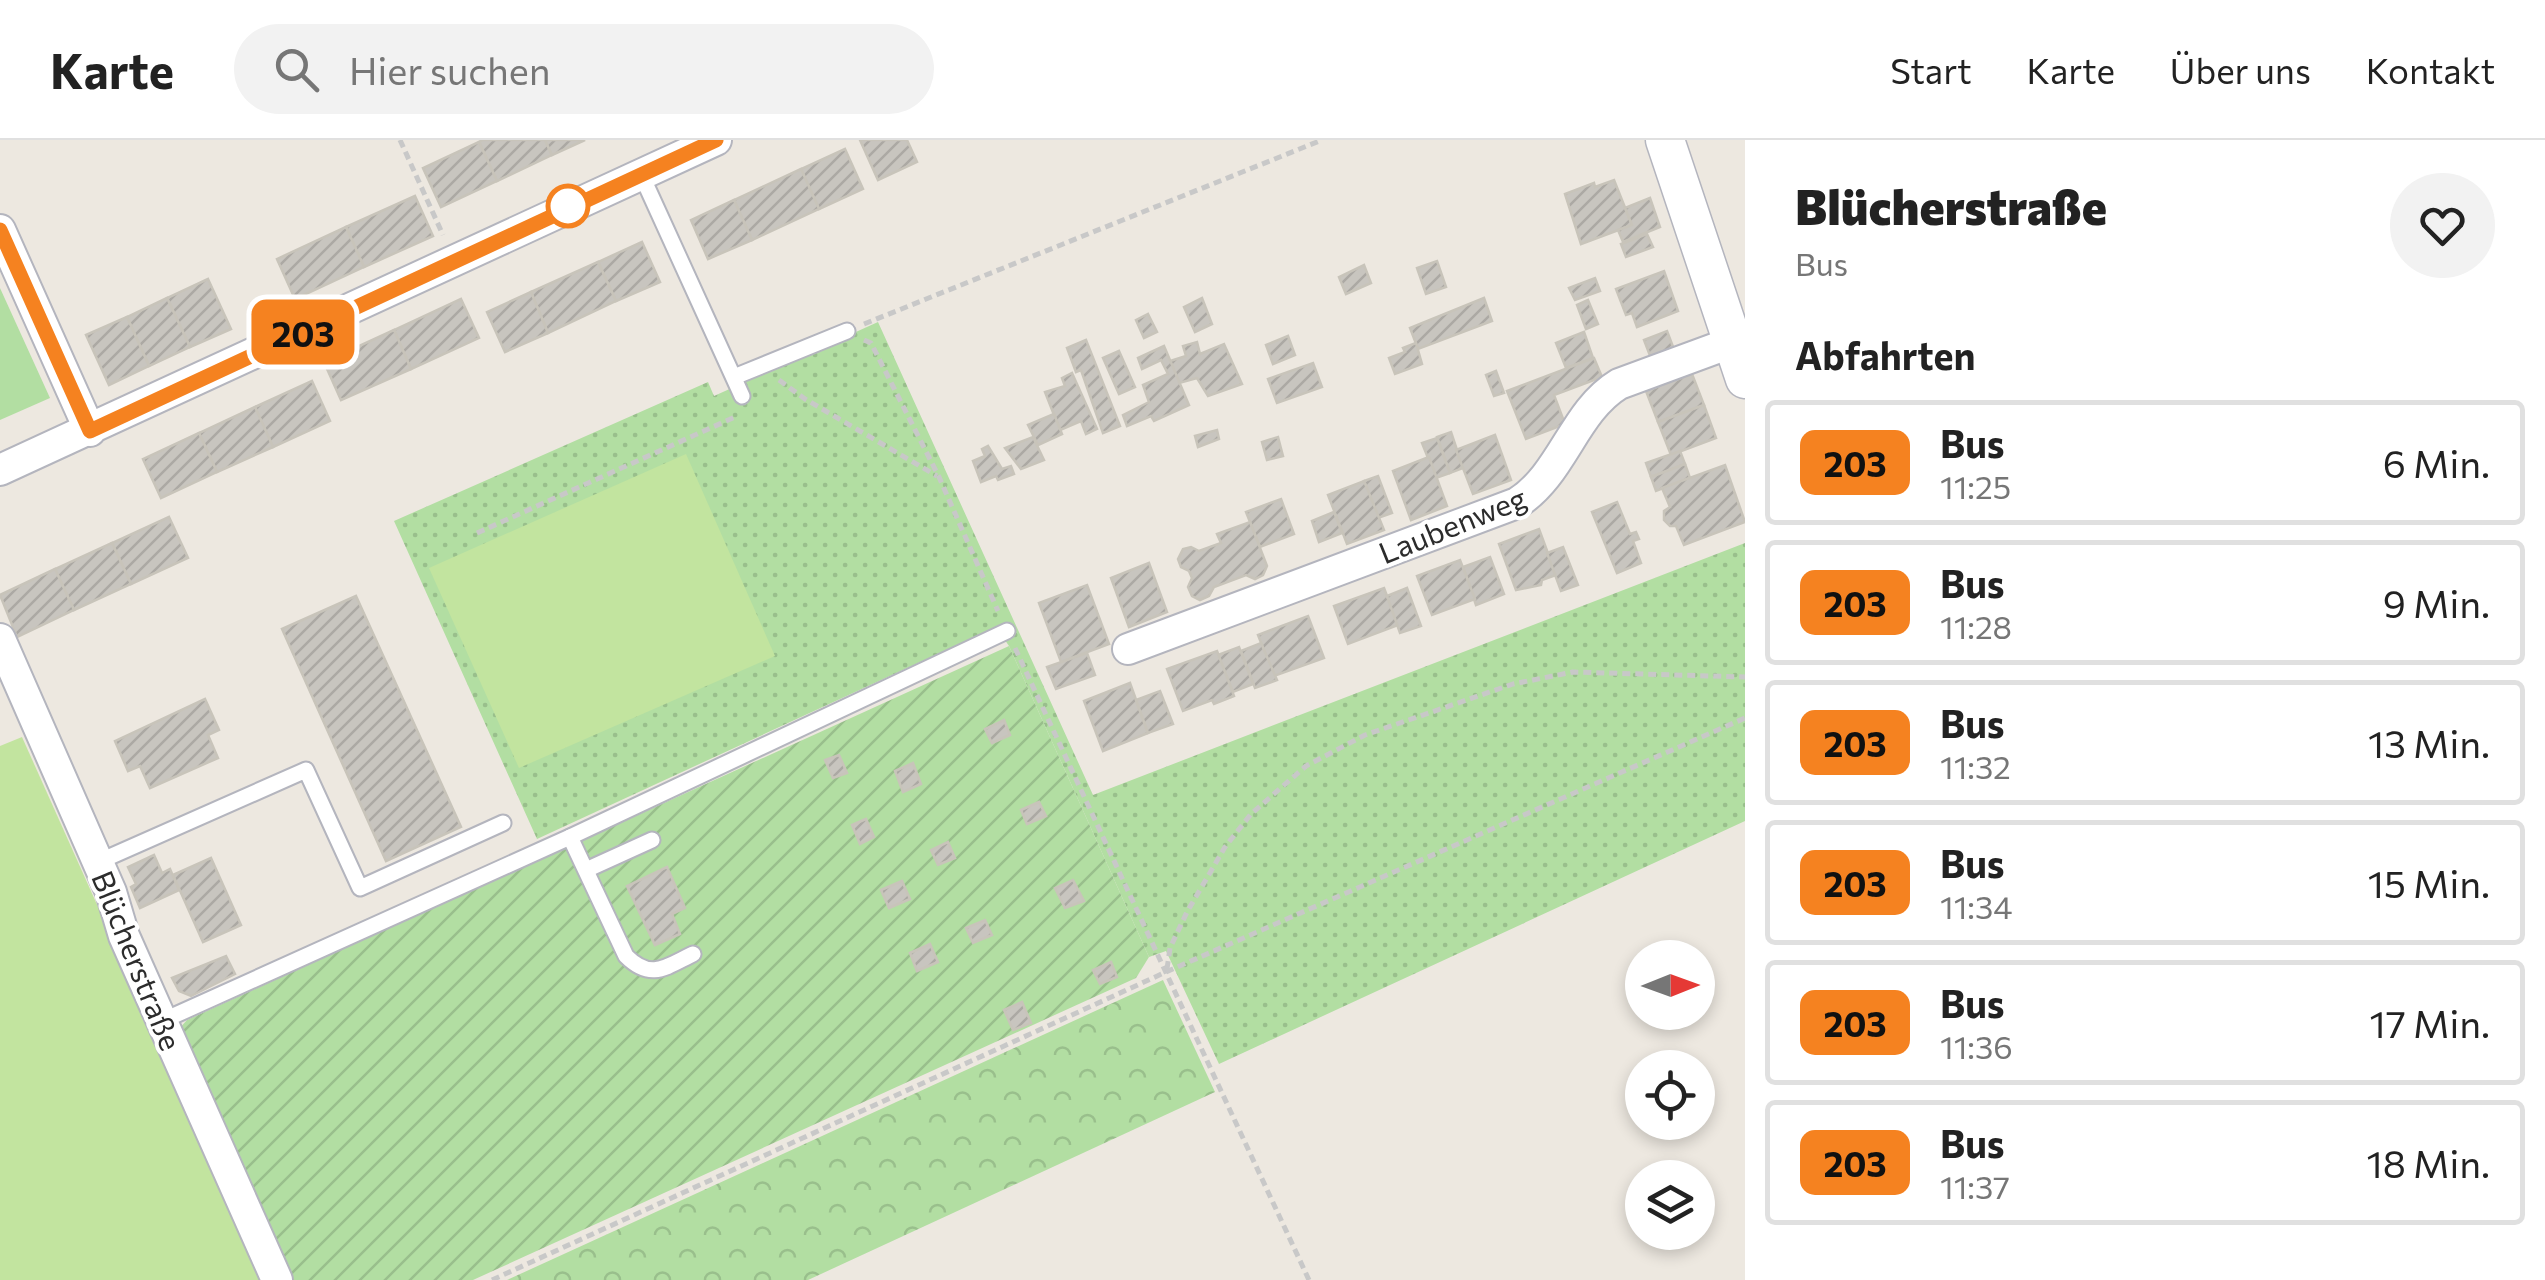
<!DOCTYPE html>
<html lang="de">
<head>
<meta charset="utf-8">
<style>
	body { margin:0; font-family:Commissioner,sans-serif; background:#f2f2f2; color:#222; height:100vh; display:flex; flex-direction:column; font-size:38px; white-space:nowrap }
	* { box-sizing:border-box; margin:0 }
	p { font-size:32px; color:#767676 }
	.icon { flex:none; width:55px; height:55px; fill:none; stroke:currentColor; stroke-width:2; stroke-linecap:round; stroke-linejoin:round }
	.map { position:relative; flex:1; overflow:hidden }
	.sheet { display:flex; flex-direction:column; background:#fff; width:800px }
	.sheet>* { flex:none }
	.badge { padding:0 20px; border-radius:15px; font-size:35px; line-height:65px }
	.needle { width:65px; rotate:89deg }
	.controls { position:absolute; left:1625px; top:800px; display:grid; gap:20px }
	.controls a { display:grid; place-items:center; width:90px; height:90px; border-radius:50%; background:#fff; box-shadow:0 5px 15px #0003; font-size:50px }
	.map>.badge { position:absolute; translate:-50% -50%; box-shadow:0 0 0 5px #fff }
	h2 { padding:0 50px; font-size:38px; line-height:90px }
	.round { display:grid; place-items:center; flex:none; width:105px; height:105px; border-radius:52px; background:#f2f2f2 }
	.headline { display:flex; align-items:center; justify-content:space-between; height:170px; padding:0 50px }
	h1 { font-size:48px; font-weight:800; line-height:75px }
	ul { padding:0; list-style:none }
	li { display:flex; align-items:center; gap:30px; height:125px; margin:0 20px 15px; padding:0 30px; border:5px solid #e0e0e0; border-radius:10px }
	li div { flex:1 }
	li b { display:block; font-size:38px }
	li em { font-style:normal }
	li .badge { min-width:110px; font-weight:700; text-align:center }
	header { display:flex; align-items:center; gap:60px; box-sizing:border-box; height:140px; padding:0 50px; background:#fff; border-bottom:2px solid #e0e0e0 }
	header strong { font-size:48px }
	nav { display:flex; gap:55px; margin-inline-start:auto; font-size:35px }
	.search { width:700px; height:90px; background:#f2f2f2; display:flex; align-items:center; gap:25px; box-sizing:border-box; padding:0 35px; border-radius:55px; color:#767676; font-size:38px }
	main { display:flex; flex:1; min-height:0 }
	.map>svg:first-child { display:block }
	.grass { fill:#b2dea2 }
	.forest { fill:url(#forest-crowns) }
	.park { fill:url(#park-dots) }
	.garden { fill:url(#garden-furrows) }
	.pitch { fill:#c2e49f }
	.building { fill:url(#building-hatch); stroke:#c8c4ba; stroke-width:2.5 }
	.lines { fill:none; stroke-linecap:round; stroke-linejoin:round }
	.service-casing { stroke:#b4b5be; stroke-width:19 }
	.minor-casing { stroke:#b4b5be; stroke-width:34 }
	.tertiary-casing { stroke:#b4b5be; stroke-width:41 }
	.path { stroke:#c8c8c8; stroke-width:5; stroke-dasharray:8 5; stroke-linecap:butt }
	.service { stroke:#fff; stroke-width:15 }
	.minor { stroke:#fff; stroke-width:30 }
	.tertiary { stroke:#fff; stroke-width:38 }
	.line-casing { stroke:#fff; stroke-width:22 }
	.line { stroke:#f58220; stroke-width:15 }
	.stop-dot { fill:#fff; stroke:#f58220; stroke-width:5 }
	.labels { text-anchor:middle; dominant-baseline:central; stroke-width:8; stroke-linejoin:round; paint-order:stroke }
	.street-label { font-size:30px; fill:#2c2c2c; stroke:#fff }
</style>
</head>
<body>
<header>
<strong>Karte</strong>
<div class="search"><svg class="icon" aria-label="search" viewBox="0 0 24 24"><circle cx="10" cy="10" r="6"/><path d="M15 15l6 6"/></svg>Hier suchen</div>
<nav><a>Start</a><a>Karte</a><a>Über uns</a><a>Kontakt</a></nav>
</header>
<main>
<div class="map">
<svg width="1745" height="1140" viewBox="0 0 1745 1140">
	<defs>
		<pattern id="forest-crowns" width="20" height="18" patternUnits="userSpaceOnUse" patternTransform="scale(2.5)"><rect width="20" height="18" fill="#b2dea2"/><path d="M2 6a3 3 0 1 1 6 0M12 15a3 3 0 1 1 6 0" fill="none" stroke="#99bf8c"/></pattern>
		<pattern id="park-dots" width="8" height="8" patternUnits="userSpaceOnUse" patternTransform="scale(2.5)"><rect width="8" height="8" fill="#b2dea2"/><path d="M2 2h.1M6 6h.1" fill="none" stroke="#99bf8c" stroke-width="1.8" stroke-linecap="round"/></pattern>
		<pattern id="garden-furrows" width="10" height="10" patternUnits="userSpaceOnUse" patternTransform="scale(2.5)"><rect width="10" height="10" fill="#b2dea2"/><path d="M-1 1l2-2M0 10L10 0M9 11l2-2" fill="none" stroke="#99bf8c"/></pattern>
		<pattern id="building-hatch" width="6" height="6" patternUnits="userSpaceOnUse" patternTransform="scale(2.5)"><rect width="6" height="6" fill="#c8c5bf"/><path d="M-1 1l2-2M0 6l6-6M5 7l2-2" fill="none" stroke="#aca9a4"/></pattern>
	</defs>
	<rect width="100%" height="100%" fill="#ede8e0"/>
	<!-- grass -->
	<path class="grass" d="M0 148 50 258 0 280Z"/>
	<!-- forest -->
	<path class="forest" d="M1163 840 1215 952 808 1140H507Z"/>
	<!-- park -->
	<path class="park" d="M878 182 1093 655 1745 403V681L1219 924 1166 811 1149 817 1009 506 996 487 537 699 394 381 708 242 714 256Z"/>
	<!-- garden -->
	<path class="garden" d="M1009 506 1149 817 1136 838 473 1140H291L178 890 187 880Z"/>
	<!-- pitch -->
	<g class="pitch">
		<path d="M686 314 775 516 519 628 429 428Z"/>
		<path d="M22 597 265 1140H0V606Z"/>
	</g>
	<!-- building -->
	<g class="building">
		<path d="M483 0H545L552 15 497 41 479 2Z"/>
		<path d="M545 0H585L552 15Z"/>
		<path d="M860 0H907L917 22 878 40Z"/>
		<path d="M479 2 497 41 441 67 423 28Z"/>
		<path d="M845 9 863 49 819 69 801 29Z"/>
		<path d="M801 29 819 69 752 100 734 60Z"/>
		<path d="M1614 40 1632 85 1581 104 1565 54 1594 43 1595 47Z"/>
		<path d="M415 56 433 96 364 127 346 87Z"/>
		<path d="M1650 58 1660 87 1623 102 1618 90 1632 85 1625 68Z"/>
		<path d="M734 60 752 100 708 119 691 80Z"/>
		<path d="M346 87 364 127 295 159 277 119Z"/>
		<path d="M1647 94 1653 107 1626 117 1621 104Z"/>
		<path d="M642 102 660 142 616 161 598 122Z"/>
		<path d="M1437 121 1446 147 1426 154 1417 128Z"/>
		<path d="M598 122 616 161 548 193 531 152Z"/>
		<path d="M1364 125 1371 143 1346 154 1339 137Z"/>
		<path d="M1664 131 1678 171 1637 187 1632 173 1626 175 1616 149Z"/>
		<path d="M1595 138 1600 151 1575 160 1569 148Z"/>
		<path d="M208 139 231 189 190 207 167 158Z"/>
		<path d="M531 152 548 193 505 212 487 172Z"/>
		<path d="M167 158 190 207 149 226 127 177Z"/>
		<path d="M1202 158 1212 184 1195 192 1184 167Z"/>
		<path d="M1484 158 1492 181 1418 209 1410 188Z"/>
		<path d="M461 159 479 198 411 229 394 190Z"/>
		<path d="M1588 160 1598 184 1586 189 1577 165Z"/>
		<path d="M1148 174 1157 192 1144 198 1136 180Z"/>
		<path d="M127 177 149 226 109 245 86 195Z"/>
		<path d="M394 190 411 229 341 260 324 222Z"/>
		<path d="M1667 191 1675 212 1652 221 1644 200Z"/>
		<path d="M1584 192 1593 218 1566 228 1556 203Z"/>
		<path d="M1288 196 1295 215 1273 224 1266 205Z"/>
		<path d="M1086 200 1120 286 1103 293 1081 230 1076 232 1067 208Z"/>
		<path d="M1197 202 1200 214 1224 204 1242 244 1208 256 1197 238 1179 243 1170 221 1186 216 1183 206Z"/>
		<path d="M1416 203 1422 224 1395 234 1389 218 1405 212 1403 208Z"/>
		<path d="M1164 206 1189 265 1154 281 1151 276 1127 286 1123 275 1149 262 1143 245 1168 234 1161 220 1142 229 1138 218Z"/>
		<path d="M1119 211 1135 247 1119 254 1103 218Z"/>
		<path d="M1594 218 1602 237 1554 255 1565 284 1526 299 1507 251Z"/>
		<path d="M1313 223 1322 247 1277 263 1268 239Z"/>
		<path d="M1496 231 1504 253 1494 256 1486 235Z"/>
		<path d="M1072 233 1097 289 1086 294 1081 281 1060 290 1045 252 1065 246 1062 238Z"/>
		<path d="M1692 234 1704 265 1658 282 1646 251Z"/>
		<path d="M312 241 330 281 273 307 255 267Z"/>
		<path d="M1704 265 1716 298 1671 315 1658 282Z"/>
		<path d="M255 267 273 307 217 332 199 293Z"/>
		<path d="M1054 274 1062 294 1038 305 1028 285Z"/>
		<path d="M1217 290 1219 299 1198 307 1195 296Z"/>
		<path d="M1451 292 1463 328 1450 333 1437 297Z"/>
		<path d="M199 293 217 332 161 358 143 319Z"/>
		<path d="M1495 295 1511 340 1473 354 1456 310Z"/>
		<path d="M1033 297 1044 320 1021 329 1005 308Z"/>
		<path d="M1278 297 1283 316 1267 320 1262 302Z"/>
		<path d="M1437 298 1450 333 1436 338 1422 303Z"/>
		<path d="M988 306 1002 329 1011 326 1014 334 998 340 996 336 981 342 973 321 985 316 982 309Z"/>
		<path d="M1680 311 1685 324 1651 337 1646 323Z"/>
		<path d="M1429 317 1447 366 1411 380 1393 331Z"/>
		<path d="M1685 324 1690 338 1656 351 1651 337Z"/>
		<path d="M1725 325 1745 382 1684 405 1676 386H1670L1664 380V371L1670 367 1662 348Z"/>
		<path d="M1378 336 1392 373 1378 378 1364 341Z"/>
		<path d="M1364 341 1384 390 1347 404 1328 355Z"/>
		<path d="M1281 359 1294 394 1260 407 1246 372Z"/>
		<path d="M1617 362 1630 394 1636 392 1639 399 1633 401 1641 423 1617 433 1592 372Z"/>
		<path d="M1334 372 1342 393 1319 402 1312 381Z"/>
		<path d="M169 377 188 418 131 444 112 403Z"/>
		<path d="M1250 382 1267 426 1263 435 1255 439 1246 435 1214 447 1209 456 1200 460 1192 456 1188 447 1192 438 1189 431 1181 427 1178 419 1183 409 1191 407 1199 411 1221 403 1217 394Z"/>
		<path d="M1539 389 1556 435 1542 440 1541 445 1516 450 1499 404Z"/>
		<path d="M112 403 131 444 74 470 55 429Z"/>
		<path d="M1563 407 1578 445 1561 451 1547 413Z"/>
		<path d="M1490 417 1504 454 1476 465 1463 427Z"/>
		<path d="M1460 420 1475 459 1432 475 1417 436Z"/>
		<path d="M1149 423 1167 472 1129 487 1111 438Z"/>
		<path d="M55 429 74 470 17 497 0 455Z"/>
		<path d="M1087 445 1109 504 1061 522 1039 463Z"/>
		<path d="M1384 448 1398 485 1348 504 1334 466Z"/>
		<path d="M1407 448 1421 486 1400 493 1387 456Z"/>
		<path d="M356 456 461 687 386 721 282 489Z"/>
		<path d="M1308 476 1324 518 1274 536 1258 495Z"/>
		<path d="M1261 503 1277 540 1255 548 1241 511Z"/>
		<path d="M1239 507 1253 544 1233 552 1218 515Z"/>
		<path d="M1217 511 1234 556 1214 564 1212 560 1183 571 1167 529Z"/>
		<path d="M1087 513 1095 535 1056 549 1047 527Z"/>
		<path d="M1130 543 1148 593 1103 611 1084 561Z"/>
		<path d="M1160 551 1173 584 1148 593 1136 560Z"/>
		<path d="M205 559 219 590 208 595 218 618 150 648 140 626 128 631 115 601Z"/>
		<path d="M1004 580 1010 595 992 603 985 589Z"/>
		<path d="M839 615 847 633 833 638 825 620Z"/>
		<path d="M913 623 921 644 903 652 895 631Z"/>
		<path d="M1039 662 1046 676 1027 684 1021 670Z"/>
		<path d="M866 679 874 697 860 704 852 685Z"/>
		<path d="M948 702 955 718 938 725 931 710Z"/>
		<path d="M154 715 162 733 170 729 179 750 140 768 131 747 136 744 128 727Z"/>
		<path d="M211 718 241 785 203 802 173 735Z"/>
		<path d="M667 727 685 768 672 774 680 794 655 805 627 746Z"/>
		<path d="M1073 740 1084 761 1065 768 1055 748Z"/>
		<path d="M902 741 910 759 889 768 881 750Z"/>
		<path d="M985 780 992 795 973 803 966 788Z"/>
		<path d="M930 804 938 822 917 831 910 813Z"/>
		<path d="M226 816 235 834 191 856 179 851 172 838Z"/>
		<path d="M1111 822 1117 837 1100 844 1093 830Z"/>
		<path d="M1022 862 1031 883 1013 890 1004 870Z"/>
	</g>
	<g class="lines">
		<defs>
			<g id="service">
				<path d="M641 34 742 256"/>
				<path d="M734 237 847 191"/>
				<path d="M570 697 626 816C651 841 666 827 693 814"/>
				<path d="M98 722 306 630 360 748 503 683"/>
				<path d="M586 730 652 700"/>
				<path d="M162 881 570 697 1007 491"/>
			</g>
			<g id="minor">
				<path d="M0 90 90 291"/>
				<path d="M0 330 716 0"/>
				<path d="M0 499 111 752 124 796 277 1140"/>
				<path d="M1128 509 1517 363C1563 334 1573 272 1619 244L1733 202"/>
			</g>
			<path id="tertiary" d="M1665 0 1745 239"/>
		</defs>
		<!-- service casing -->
		<use href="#service" class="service-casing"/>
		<!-- minor casing -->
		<use href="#minor" class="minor-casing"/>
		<!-- tertiary casing -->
		<use href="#tertiary" class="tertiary-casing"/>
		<!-- path -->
		<g class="path">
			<path d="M400 0 443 95"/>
			<path d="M864 184 1322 0"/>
			<path d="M864 200 871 203 939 337 998 471"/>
			<path d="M779 240 805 259 937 336"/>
			<path d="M477 393 735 277"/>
			<path d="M1015 508 1309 1140"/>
			<path d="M1167 829 1170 808 1187 772 1225 707 1251 674 1306 626 1365 595 1513 544 1573 532 1745 537"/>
			<path d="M492 1140 1166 832 1745 578"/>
		</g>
		<!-- service -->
		<use href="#service" class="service"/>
		<!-- minor -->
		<use href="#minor" class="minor"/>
		<!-- tertiary -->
		<use href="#tertiary" class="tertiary"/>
	</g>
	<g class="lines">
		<defs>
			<path id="line" d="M0 90 90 291 716 0"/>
		</defs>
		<!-- line casing -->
		<use href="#line" class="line-casing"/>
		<!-- line -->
		<use href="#line" class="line"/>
	</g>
	<!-- markers -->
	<circle class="stop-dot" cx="568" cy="66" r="20"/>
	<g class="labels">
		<!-- street labels -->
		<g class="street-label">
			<text transform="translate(1452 384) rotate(-22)">Laubenweg</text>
			<text transform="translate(138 820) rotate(68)">Blücherstraße</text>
		</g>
	</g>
</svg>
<div class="controls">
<a><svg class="needle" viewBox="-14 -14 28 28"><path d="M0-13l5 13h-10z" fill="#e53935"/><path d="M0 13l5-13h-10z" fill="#767676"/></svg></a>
<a><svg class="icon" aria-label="locate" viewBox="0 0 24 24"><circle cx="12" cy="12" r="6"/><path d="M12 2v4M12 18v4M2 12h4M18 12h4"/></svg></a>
<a><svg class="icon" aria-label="layers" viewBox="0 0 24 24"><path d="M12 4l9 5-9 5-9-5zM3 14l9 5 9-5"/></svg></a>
</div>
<b class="badge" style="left:303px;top:192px;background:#f58220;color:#111">203</b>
</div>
<section class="sheet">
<div class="headline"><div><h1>Blücherstraße</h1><p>Bus</p></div><a class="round"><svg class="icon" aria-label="heart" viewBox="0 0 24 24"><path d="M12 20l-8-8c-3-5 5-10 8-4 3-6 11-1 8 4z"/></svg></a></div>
<h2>Abfahrten</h2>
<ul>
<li><span class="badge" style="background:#f58220;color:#111">203</span><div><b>Bus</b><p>11:25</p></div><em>6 Min.</em></li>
<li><span class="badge" style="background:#f58220;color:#111">203</span><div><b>Bus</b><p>11:28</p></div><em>9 Min.</em></li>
<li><span class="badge" style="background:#f58220;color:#111">203</span><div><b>Bus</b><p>11:32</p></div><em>13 Min.</em></li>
<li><span class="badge" style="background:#f58220;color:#111">203</span><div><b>Bus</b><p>11:34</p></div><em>15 Min.</em></li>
<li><span class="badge" style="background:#f58220;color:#111">203</span><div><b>Bus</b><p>11:36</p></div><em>17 Min.</em></li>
<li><span class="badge" style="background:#f58220;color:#111">203</span><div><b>Bus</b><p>11:37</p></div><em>18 Min.</em></li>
</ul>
</section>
</main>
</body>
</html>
